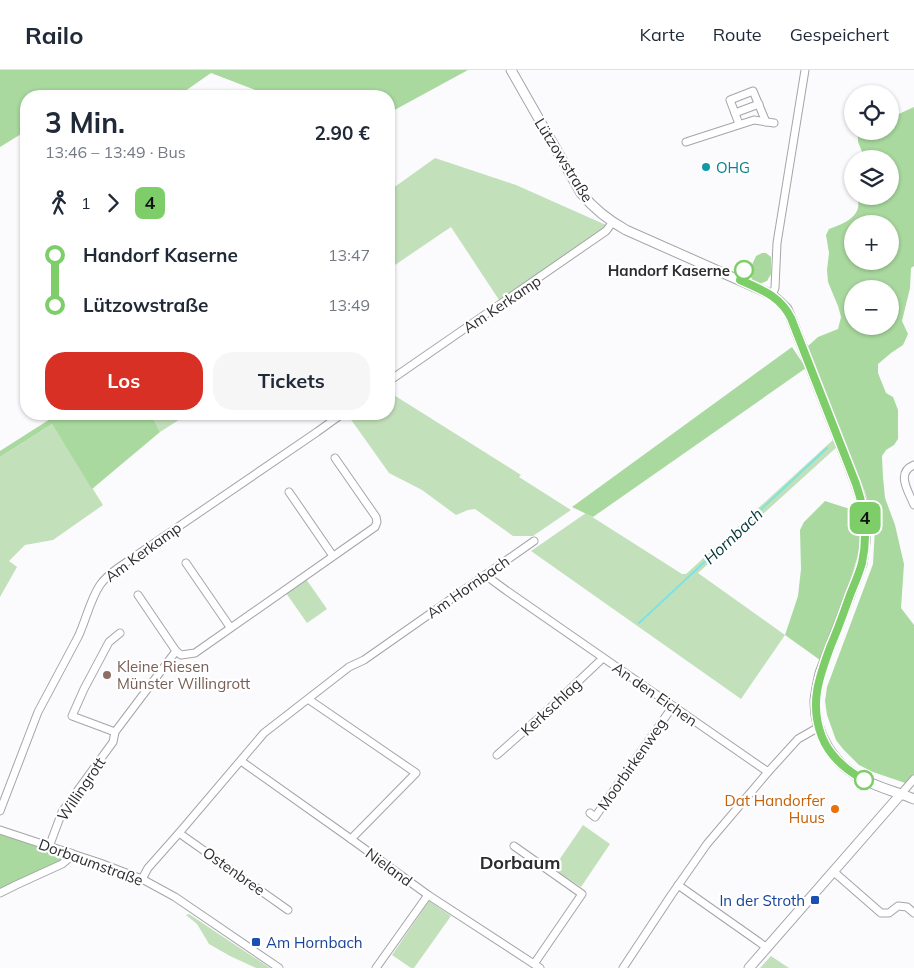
<!DOCTYPE html>
<html lang="de">
<head>
<meta charset="utf-8">
<style>
	body { margin:0; font-family:Mulish,sans-serif; background:#f6f6f7; color:#1f2937; height:100vh; display:flex; flex-direction:column; font-size:19px; white-space:nowrap }
	* { box-sizing:border-box; margin:0 }
	p { font-size:16px; color:#747a83 }
	.icon { flex:none; width:28px; height:28px; fill:none; stroke:currentColor; stroke-width:2; stroke-linecap:round; stroke-linejoin:round }
	.map { position:relative; flex:1; overflow:hidden }
	.sheet { position:absolute; left:20px; top:20px; width:375px; height:330px; display:flex; flex-direction:column; background:#fff; border-radius:20px; box-shadow:0 1px 4px #0004 }
	.sheet>* { flex:none }
	.badge { padding:0 10px; border-radius:8px; font-size:18px; line-height:32px }
	.controls { position:absolute; left:844px; top:15px; display:grid; gap:10px }
	.controls a { display:grid; place-items:center; width:55px; height:55px; border-radius:50%; background:#fff; box-shadow:0 1px 4px #0004; font-size:25px }
	.map>.badge { position:absolute; translate:-50% -50%; box-shadow:0 0 0 2px #fff }
	.legs { display:flex; align-items:center; gap:8px; height:55px; padding:0 25px; font-size:16px }
	.legs p { margin-inline-start:auto }
	.overview { display:flex; align-items:center; justify-content:space-between; height:85px; padding:0 25px }
	h1 { font-size:28px; font-weight:700; line-height:38px }
	.action { display:flex; gap:10px; margin-top:auto; padding:10px 25px }
	.action a { flex:1; height:58px; border-radius:20px; background:#d93025; color:#fff; font-size:20px; font-weight:700; line-height:58px; text-align:center }
	.action a+a { background:#f6f6f7; color:#1f2937 }
	ul { padding:0 25px; list-style:none }
	li { display:flex; align-items:center; gap:18px; height:50px; font-size:19px }
	li i { display:grid; place-items:center; width:8px; height:100%; margin:0 6px; background:currentColor }
	li i::after { content:''; width:12px; height:12px; margin:-6px; border:4px solid; border-radius:50%; background:#fff }
	li p { margin-inline-start:auto }
	li:first-child i { background:linear-gradient(#0000 50%,currentColor 0) }
	li:last-child i { background:linear-gradient(currentColor 50%,#0000 0) }
	header { display:flex; align-items:center; gap:30px; box-sizing:border-box; height:70px; padding:0 25px; background:#fff; border-bottom:1px solid #e0e1e3 }
	header strong { font-size:24px }
	nav { display:flex; gap:28px; margin-inline-start:auto; font-size:18px }
	.map>svg:first-child { display:block }
	.green { fill:#c2e1bb }
	.forest { fill:#a9d99e; fill-rule:evenodd }
	.lines { fill:none; stroke-linecap:round; stroke-linejoin:round }
	.stream { stroke:#7ce2e3; stroke-width:2 }
	.minor-casing { stroke:#a4a4aa; stroke-width:9 }
	.tertiary-casing { stroke:#a4a4aa; stroke-width:11 }
	.minor { stroke:#fff; stroke-width:7 }
	.tertiary { stroke:#fff; stroke-width:9 }
	.line-1-casing { stroke:#fff; stroke-width:11 }
	.line-1 { stroke:#7dce69; stroke-width:8 }
	.culture-dot { fill:#0f9aa8; stroke:#fff; stroke-width:2 }
	.stop-1-dot { fill:#fff; stroke:#7dce69; stroke-width:2.5 }
	.education-dot { fill:#8d6e63; stroke:#fff; stroke-width:2 }
	.food-dot { fill:#e8710a; stroke:#fff; stroke-width:2 }
	.transit-dot { fill:#1a4fb4; stroke:#fff; stroke-width:2 }
	.labels { text-anchor:middle; dominant-baseline:central; stroke-width:4.5; stroke-linejoin:round; paint-order:stroke }
	.street-label { font-size:15px; fill:#2d2d2f; stroke:#fff }
	.culture-label { font-size:15px; fill:#0d838f; stroke:#fff; text-anchor:start }
	.stop-label { font-size:15px; font-weight:bold; fill:#2d2d2f; stroke:#fff; text-anchor:end }
	.education-label { font-size:15px; fill:#785e54; stroke:#fff; text-anchor:start }
	.food-label { font-size:15px; fill:#c56008; stroke:#fff; text-anchor:end }
	.transit-label { font-size:15px; fill:#164399; stroke:#fff; text-anchor:end }
	.water-label { font-size:16px; font-style:italic; fill:#023637; stroke:#fff }
	.quarter-label { font-size:18px; font-weight:bold; fill:#2d2d2f; stroke:#fff }
</style>
</head>
<body>
<header>
<strong>Railo</strong>
<nav><a>Karte</a><a>Route</a><a>Gespeichert</a></nav>
</header>
<div class="map">
<svg width="914" height="898" viewBox="0 0 914 898">
	<rect width="100%" height="100%" fill="#fbfbfe"/>
	<!-- green -->
	<g class="green">
		<path d="M435 88 516 115 606 155 601 163 503 236 451 157 389 199V121Z"/>
		<path d="M389 322 521 405 519 407 571 440 533 466H513L475 439 468 440 456 445 422 420 389 403 347 344H389Z"/>
		<path d="M151 344H188L160 362Z"/>
		<path d="M52 354 103 435 53 470 25 475 9 491 17 497 0 527V387Z"/>
		<path d="M835 368 838 376 698 503 785 565 741 629 531 481 586 443 682 504H686Z"/>
		<path d="M306 509 327 539 307 553 286 523Z"/>
		<path d="M583 755 610 774 581 817 553 799Z"/>
		<path d="M429 831 451 846 414 898H411L392 885Z"/>
		<path d="M189 844 270 898H256L230 886 209 874 197 854 186 845Z"/>
		<path d="M771 886 789 898H760Z"/>
	</g>
	<!-- forest -->
	<g class="forest">
		<path d="M0 0H468L389 43V26H271L211 3 178 26H26V61L0 77Z"/>
		<path d="M914 37V196L911 198 910 218 902 251 908 264 903 275 891 283 878 294V303L886 323 893 327 898 340V369L894 375 886 380 882 386 883 407 885 428 895 455 904 494 901 538 914 555V716L873 702 859 695 843 679 836 670 827 645 825 631 827 617 873 494 875 457 865 422 808 276 818 267 838 259 841 247 838 236 828 212 827 200 829 183 826 165 829 159C843 154 864 146 857 127L860 126H890V89H865L858 72V62L890 61V48ZM852 154H890V191H852ZM852 219H890V256H852Z"/>
		<path d="M762 183H766L771 187V204L767 211 759 214 752 211 750 199 756 186Z"/>
		<path d="M792 277 806 298 593 447 572 437Z"/>
		<path d="M58 344H151L160 362 92 419 52 354 0 387V381Z"/>
		<path d="M825 431 859 442C867 474 851 506 841 535 834 554 827 572 820 590L785 565 798 526 801 499 800 460 804 452Z"/>
		<path d="M0 764 66 785 64 795 0 827Z"/>
	</g>
	<g class="lines">
		<!-- stream -->
		<path class="stream" d="M639 553 827 378"/>
		<defs>
			<g id="minor">
				<path d="M735 43 759 34"/>
				<path d="M739 54 730 30 753 21 766 52"/>
				<path d="M686 72 754 50 774 53"/>
				<path d="M772 225 775 218 777 173 805 0"/>
				<path d="M389 311 606 161 612 153"/>
				<path d="M914 395C895 403 909 422 914 435"/>
				<path d="M289 422 333 486"/>
				<path d="M186 493 230 557"/>
				<path d="M487 504 492 510 507 521 768 702 798 669 819 657"/>
				<path d="M138 525 176 581"/>
				<path d="M308 629 416 703 351 769"/>
				<path d="M115 662 72 646 84 619 109 572 120 563"/>
				<path d="M497 685 550 638 603 588"/>
				<path d="M241 691 351 769 428 825 540 898"/>
				<path d="M901 724 914 709"/>
				<path d="M0 741 38 642 78 567C86 550 90 530 100 515 105 508 111 503 118 498L317 362 342 344"/>
				<path d="M590 743 595 747 673 636"/>
				<path d="M0 760 100 793 142 809 175 827 279 898"/>
				<path d="M179 763 288 840"/>
				<path d="M514 776 582 824 534 894"/>
				<path d="M49 777 62 742 113 672 115 662 176 581 181 585 195 583 375 457 377 452 376 447 335 388"/>
				<path d="M834 802 881 843H889L898 836 907 837 914 843"/>
				<path d="M142 809 148 798 179 763 264 663 349 597 364 590 534 471"/>
				<path d="M678 815 759 872 767 878"/>
				<path d="M0 823 16 815 62 794 68 789 71 783"/>
				<path d="M376 898 428 825"/>
				<path d="M623 898 672 824 707 774 768 702"/>
			</g>
			<g id="tertiary">
				<path d="M511 0 581 123C594 139 608 150 626 160L759 219 772 225 780 232 787 239 791 248 856 414 862 433 866 456 865 472 862 494 820 603C818 612 816 621 815 630 814 664 834 695 863 709 879 718 897 722 914 729"/>
				<path d="M749 898 901 724"/>
			</g>
		</defs>
		<!-- minor casing -->
		<use href="#minor" class="minor-casing"/>
		<!-- tertiary casing -->
		<use href="#tertiary" class="tertiary-casing"/>
		<!-- minor -->
		<use href="#minor" class="minor"/>
		<!-- tertiary -->
		<use href="#tertiary" class="tertiary"/>
	</g>
	<g class="lines">
		<defs>
			<path id="line-1" d="M744 200 740 210C762 220 780 226 791 248L856 414C865 440 868 466 862 493 859 504 854 515 850 525 844 542 838 559 831 575 819 607 809 634 822 667 830 687 846 700 864 710"/>
		</defs>
		<!-- line-1 casing -->
		<use href="#line-1" class="line-1-casing"/>
		<!-- line-1 -->
		<use href="#line-1" class="line-1"/>
	</g>
	<!-- markers -->
	<circle class="culture-dot" cx="706" cy="97" r="5"/>
	<g class="stop-1-dot">
		<circle cx="744" cy="200" r="9"/>
		<circle cx="864" cy="710" r="9"/>
	</g>
	<circle class="education-dot" cx="107" cy="605" r="5"/>
	<circle class="food-dot" cx="835" cy="739" r="5"/>
	<g class="transit-dot">
		<rect x="810" y="825" width="10" height="10" rx="2.5"/>
		<rect x="251" y="867" width="10" height="10" rx="2.5"/>
	</g>
	<g class="labels">
		<!-- street labels -->
		<g class="street-label">
			<text transform="translate(564 90) rotate(58)">Lützowstraße</text>
			<text transform="translate(502 234) rotate(-34)">Am Kerkamp</text>
			<text transform="translate(143 482) rotate(-36)">Am Kerkamp</text>
			<text transform="translate(468 517) rotate(-35)">Am Hornbach</text>
			<text transform="translate(655 624) rotate(35)">An den Eichen</text>
			<text transform="translate(551 637) rotate(-43)">Kerkschlag</text>
			<text transform="translate(632 694) rotate(-55)">Moorbirkenweg</text>
			<text transform="translate(81 719) rotate(-56)">Willingrott</text>
			<text transform="translate(91 792) rotate(20)">Dorbaumstraße</text>
			<text transform="translate(389 797) rotate(36)">Nieland</text>
			<text transform="translate(234 801) rotate(35)">Ostenbree</text>
		</g>
		<!-- culture labels -->
		<g class="culture-label">
			<text x="716" y="97">OHG</text>
		</g>
		<!-- stop labels -->
		<g class="stop-label">
			<text x="730" y="200">Handorf Kaserne</text>
		</g>
		<!-- education labels -->
		<g class="education-label">
			<text x="117" y="596">Kleine Riesen<tspan x="117" dy="17">Münster Willingrott</tspan></text>
		</g>
		<!-- food labels -->
		<g class="food-label">
			<text x="825" y="730">Dat Handorfer<tspan x="825" dy="17">Huus</tspan></text>
		</g>
		<!-- transit labels -->
		<g class="transit-label">
			<text x="805" y="830">In der Stroth</text>
			<text x="266" y="872" text-anchor="start">Am Hornbach</text>
		</g>
		<!-- water labels -->
		<g class="water-label">
			<text transform="translate(733 466) rotate(-43)">Hornbach</text>
		</g>
		<!-- quarter labels -->
		<g class="quarter-label">
			<text x="520" y="792">Dorbaum</text>
		</g>
	</g>
</svg>
<div class="controls">
<a><svg class="icon" aria-label="locate" viewBox="0 0 24 24"><circle cx="12" cy="12" r="6"/><path d="M12 2v4M12 18v4M2 12h4M18 12h4"/></svg></a>
<a><svg class="icon" aria-label="layers" viewBox="0 0 24 24"><path d="M12 4l9 5-9 5-9-5zM3 14l9 5 9-5"/></svg></a>
<a>+</a>
<a>−</a>
</div>
<b class="badge" style="left:865px;top:448px;background:#7dce69;color:#111">4</b>
<section class="sheet">
<div class="overview"><div><h1>3 Min.</h1><p>13:46 – 13:49 · Bus</p></div><b>2.90 €</b></div>
<div class="legs"><svg class="icon" aria-label="walk" viewBox="0 0 24 24"><circle cx="13" cy="4" r="2"/><path d="M13 8l-2 6 4 7M11 14l-3 7M7 12l3-4h3l4 4"/></svg>1<svg class="icon" aria-label="forward" viewBox="0 0 24 24"><path d="M9 5l7 7-7 7"/></svg><b class="badge" style="background:#7dce69;color:#111">4</b></div>
<ul>
<li><i style="color:#7dce69"></i><b>Handorf Kaserne</b><p>13:47</p></li>
<li><i style="color:#7dce69"></i><b>Lützowstraße</b><p>13:49</p></li>
</ul>
<div class="action"><a>Los</a><a>Tickets</a></div>
</section>
</div>
</body>
</html>
